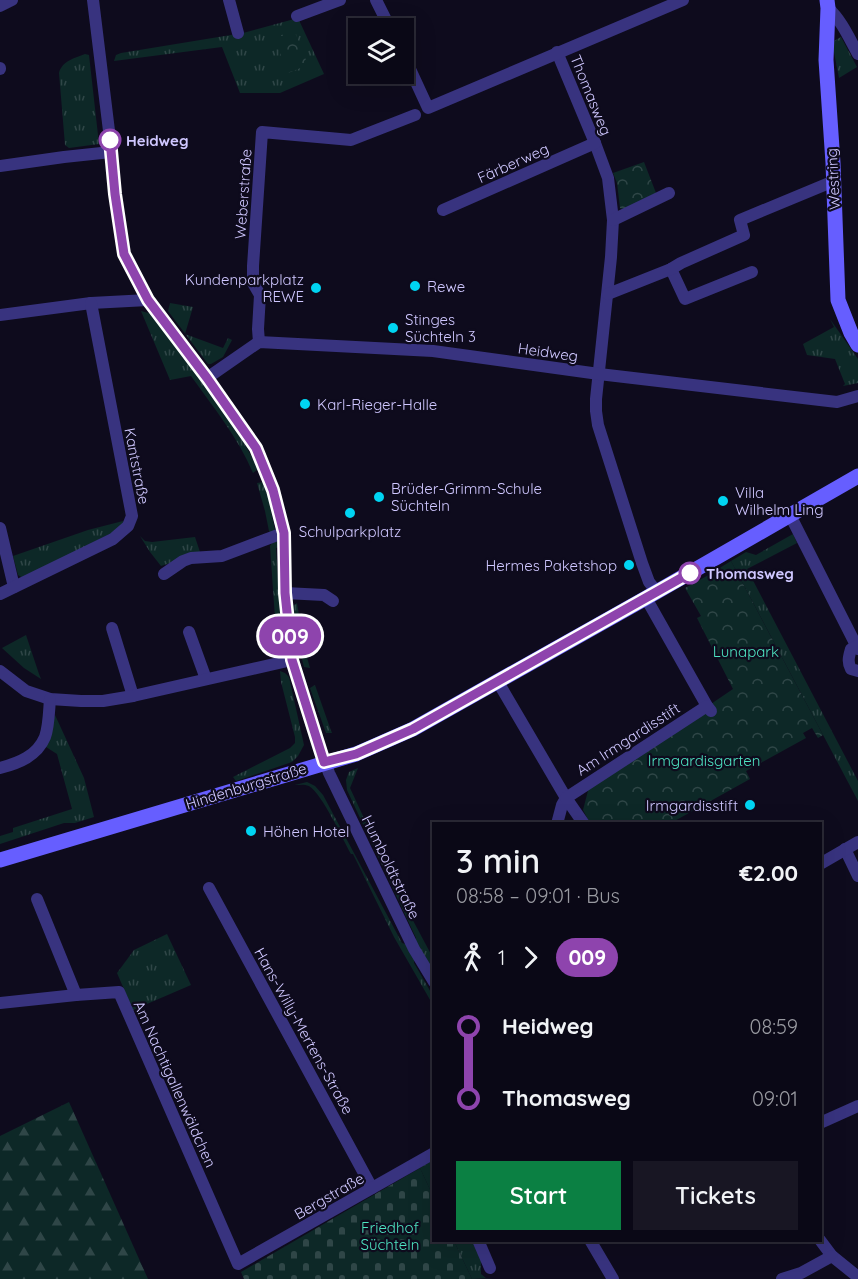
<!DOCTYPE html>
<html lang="en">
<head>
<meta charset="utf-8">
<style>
	body { margin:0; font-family:Quicksand,sans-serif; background:#181623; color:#f1f3f6; height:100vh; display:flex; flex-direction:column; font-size:22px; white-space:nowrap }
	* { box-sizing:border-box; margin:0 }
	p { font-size:20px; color:#999aa1 }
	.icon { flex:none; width:33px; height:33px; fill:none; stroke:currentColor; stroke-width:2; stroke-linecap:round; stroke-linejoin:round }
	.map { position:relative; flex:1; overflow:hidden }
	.drawer { position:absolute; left:432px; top:822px; width:390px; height:420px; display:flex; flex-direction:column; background:#0a0816; border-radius:0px; box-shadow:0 6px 24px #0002,0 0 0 2px #2a2935 }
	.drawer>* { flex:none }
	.badge { padding:0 12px; border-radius:20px; font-size:21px; line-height:39px }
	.tools { position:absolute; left:348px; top:18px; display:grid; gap:12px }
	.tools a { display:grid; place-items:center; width:66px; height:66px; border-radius:0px; background:#0a0816; box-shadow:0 6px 24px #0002,0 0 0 2px #2a2935; font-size:30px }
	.map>.badge { position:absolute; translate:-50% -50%; box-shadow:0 0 0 3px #fff }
	.legs { display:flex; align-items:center; gap:9px; height:66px; padding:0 24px; font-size:20px }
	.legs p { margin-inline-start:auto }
	.summary { display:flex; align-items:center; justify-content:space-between; height:102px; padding:0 24px }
	h1 { font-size:33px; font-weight:600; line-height:45px }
	.button { display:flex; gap:12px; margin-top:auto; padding:12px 24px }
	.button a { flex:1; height:69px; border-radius:0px; background:#0b8043; color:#fff; font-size:24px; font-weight:600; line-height:69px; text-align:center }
	.button a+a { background:#181623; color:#f1f3f6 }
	ul { padding:0 24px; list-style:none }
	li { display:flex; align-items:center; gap:21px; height:72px; font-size:22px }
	li i { display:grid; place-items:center; width:9px; height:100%; margin:0 8px; background:currentColor }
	li i::after { content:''; width:15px; height:15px; margin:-8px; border:4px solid; border-radius:50%; background:#0a0816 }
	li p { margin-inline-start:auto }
	li:first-child i { background:linear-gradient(#0000 50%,currentColor 0) }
	li:last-child i { background:linear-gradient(currentColor 50%,#0000 0) }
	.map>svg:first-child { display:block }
	.grass { fill:url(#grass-tufts) }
	.forest { fill:url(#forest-firs) }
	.cemetery { fill:url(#cemetery-stones) }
	.park { fill:url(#park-crowns) }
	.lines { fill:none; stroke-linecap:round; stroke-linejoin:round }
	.street { stroke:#38337f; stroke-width:12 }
	.secondary { stroke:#665eff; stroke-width:15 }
	.line-1-casing { stroke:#fff; stroke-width:14 }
	.line-1 { stroke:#8e44ad; stroke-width:9 }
	.stop-1-dot { fill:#fff; stroke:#8e44ad; stroke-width:3 }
	.poi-dot { fill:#00d4f2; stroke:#0e0b1d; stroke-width:2 }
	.labels { text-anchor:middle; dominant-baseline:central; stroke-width:4.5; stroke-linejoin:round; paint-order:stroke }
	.street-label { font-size:15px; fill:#cfc7ff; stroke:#0e0b1d }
	.stop-label { font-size:15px; font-weight:bold; fill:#cfc7ff; stroke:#0e0b1d; text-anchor:start }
	.poi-label { font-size:15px; fill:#cfc7ff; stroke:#0e0b1d; text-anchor:start }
	.park-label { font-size:15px; fill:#4ee4c2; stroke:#0e0b1d }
</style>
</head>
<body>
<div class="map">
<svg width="858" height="1279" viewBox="0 0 858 1279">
	<defs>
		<pattern id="grass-tufts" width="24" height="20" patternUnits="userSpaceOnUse" patternTransform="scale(1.5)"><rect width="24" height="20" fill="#0d2827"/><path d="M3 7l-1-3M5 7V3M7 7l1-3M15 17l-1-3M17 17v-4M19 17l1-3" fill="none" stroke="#2f4647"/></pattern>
		<pattern id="forest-firs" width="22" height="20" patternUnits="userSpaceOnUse" patternTransform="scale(1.5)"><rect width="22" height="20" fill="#0d2827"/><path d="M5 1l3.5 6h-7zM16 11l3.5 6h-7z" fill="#2f4647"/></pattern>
		<pattern id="cemetery-stones" width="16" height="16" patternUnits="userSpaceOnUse" patternTransform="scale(1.5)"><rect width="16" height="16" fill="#0d2827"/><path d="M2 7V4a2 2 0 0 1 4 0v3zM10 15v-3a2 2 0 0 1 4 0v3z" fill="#2f4647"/></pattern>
		<pattern id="park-crowns" width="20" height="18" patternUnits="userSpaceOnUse" patternTransform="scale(1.5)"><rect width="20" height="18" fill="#0d2827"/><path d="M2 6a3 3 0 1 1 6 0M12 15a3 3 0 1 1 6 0" fill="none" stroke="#2f4647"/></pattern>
	</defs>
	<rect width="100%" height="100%" fill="#0e0b1d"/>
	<!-- grass -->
	<g class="grass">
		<path d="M298 18 324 74 280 93H240L222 47 114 61 116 55 121 53 243 33Z"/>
		<path d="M841 37 857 67 839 78 832 42Z"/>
		<path d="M85 54 89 55 99 144 69 148 65 145 59 73C62 61 75 58 85 54Z"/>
		<path d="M170 303 193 307 185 334 223 348 228 338 232 340 223 357 211 364H208L168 311Z"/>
		<path d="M141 311 152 314C172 341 191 367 211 393 228 418 245 442 258 469L253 473C238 437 213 407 191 376L170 380Z"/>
		<path d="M830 319 858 359V383L843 386 845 384 835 359 807 355 803 344 834 327Z"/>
		<path d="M263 482 269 501 275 530 272 534 269 531 265 511 257 483Z"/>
		<path d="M123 521 124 523 116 531 23 578 18 575 13 556 88 530Z"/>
		<path d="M793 534 797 543 747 569 858 781V801L731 561 746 552 756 555Z"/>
		<path d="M140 536 145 541 152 542 195 537 201 555 189 557 161 566 150 552Z"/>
		<path d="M273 541H279V547L276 548 282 647H277L270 546Z"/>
		<path d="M297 603 304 647 310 668 304 667 296 636 291 607Z"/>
		<path d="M26 635 39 674 41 679 24 668 2 648Z"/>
		<path d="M280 671 285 673 289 677 304 745 298 756 292 762 236 781 233 777 290 748 295 743V737L281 682Z"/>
		<path d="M315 685 330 728 332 733H326L310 688Z"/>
		<path d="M55 715 84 778 94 817 75 823H64L0 844V836L13 832V828L72 809 57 754 46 747Z"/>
		<path d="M358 768 350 788 401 898 433 958V970L415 944 416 938 347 790 346 780 349 772Z"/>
		<path d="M307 782 315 786 323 795 402 943 408 945 414 956V963L433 996V1005L394 937 353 854H351C342 838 323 795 309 786 304 784 300 785 295 785Z"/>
		<path d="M167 934 191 985 133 1010 117 973 134 950Z"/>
		<path d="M433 1160V1196L420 1168Z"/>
		<path d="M454 1241H474L481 1256V1274L486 1278H493L472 1279Z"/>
	</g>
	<!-- forest -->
	<path class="forest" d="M69 1102 148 1279H0V1136Z"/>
	<!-- cemetery -->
	<path class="cemetery" d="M420 1168 433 1196 434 1240 454 1241 472 1279H244L241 1272Z"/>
	<!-- park -->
	<g class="park">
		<path d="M294 30 308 65 288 73 274 38Z"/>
		<path d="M644 162 656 193 625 211 620 208 617 183 613 173Z"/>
		<path d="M731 561 823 735 818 738 812 728 803 733 806 738 746 771 750 779 671 823H590L583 810 589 787 733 689 697 618 701 616 685 588 705 577Z"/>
	</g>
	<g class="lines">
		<!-- street -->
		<g class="street">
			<path d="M93 0 110 139 115 194 124 254 148 300 207 378 256 448 273 490 283 533 285 593 292 660 318 742 329 773 414 949 434 982"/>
			<path d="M229 0 238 33"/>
			<path d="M376 0 390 28"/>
			<path d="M0 6 12 0"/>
			<path d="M828 8C842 21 849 38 858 54"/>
			<path d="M297 16 340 0"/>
			<path d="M557 52 595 143 608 178 613 220 611 257 596 399V411L598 425 642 563 649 582 657 592"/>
			<path d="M404 56 428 108 683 0"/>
			<path d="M0 69V68"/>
			<path d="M0 166 64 157 111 152"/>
			<path d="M443 210 595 143"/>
			<path d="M613 220 669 193"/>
			<path d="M671 269 685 299 752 272"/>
			<path d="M608 294 671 269 681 263 744 235 740 220 834 181"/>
			<path d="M0 315 91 303 148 300"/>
			<path d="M259 342 258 329 260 295 253 283V266L262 132 351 140 415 115"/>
			<path d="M207 378 259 342 433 351 599 374 837 402 858 396"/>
			<path d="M790 515 858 649"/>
			<path d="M0 528 14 587"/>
			<path d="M164 574 183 561 191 558 222 556 283 533"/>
			<path d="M285 593 324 595 333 601"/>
			<path d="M0 594 113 539 128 526 132 516 91 303"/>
			<path d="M646 598 707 706 711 711"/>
			<path d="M112 628 133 696"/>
			<path d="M189 632 206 679"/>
			<path d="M857 646 851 649C849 656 847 662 851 669L858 671"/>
			<path d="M0 671 26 691 50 699 81 701H103L133 696 292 660"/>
			<path d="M498 682 566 798 562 805 557 824"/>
			<path d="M0 768C19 763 37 756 45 737 49 726 49 710 50 699"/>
			<path d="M584 824 566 798 707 706"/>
			<path d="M845 849 858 876"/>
			<path d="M820 864 858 842"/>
			<path d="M209 888 372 1188"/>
			<path d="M37 899 76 995"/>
			<path d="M0 1003 76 995 119 992 238 1264 434 1153"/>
			<path d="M820 1123 858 1106"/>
			<path d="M478 1240 490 1268"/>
			<path d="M590 1240 613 1279"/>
			<path d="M820 1240 832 1256 858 1277"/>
			<path d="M782 1279 801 1273 832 1256"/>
		</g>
		<!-- secondary -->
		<g class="secondary">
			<path d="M827 0 828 8 826 60 833 163 838 300 851 333 858 345"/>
			<path d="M0 860 356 754 413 729 646 598 858 476"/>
		</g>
	</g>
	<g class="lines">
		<defs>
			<path id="line-1" d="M110 140 115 194 124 254 148 300 207 378 256 448 273 490 284 533 285 593 292 660 324 762 356 754 413 729 690 573"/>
		</defs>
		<!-- line-1 casing -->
		<use href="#line-1" class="line-1-casing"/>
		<!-- line-1 -->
		<use href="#line-1" class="line-1"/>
	</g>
	<!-- markers -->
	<g class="stop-1-dot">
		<circle cx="110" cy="140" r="10"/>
		<circle cx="690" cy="573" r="10"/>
	</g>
	<g class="poi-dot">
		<circle cx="415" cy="286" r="6"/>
		<circle cx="316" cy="288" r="6"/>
		<circle cx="393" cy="328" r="6"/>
		<circle cx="305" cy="404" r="6"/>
		<circle cx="379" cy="497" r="6"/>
		<circle cx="723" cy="501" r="6"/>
		<circle cx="350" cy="513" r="6"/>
		<circle cx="629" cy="565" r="6"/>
		<circle cx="750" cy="805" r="6"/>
		<circle cx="251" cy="831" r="6"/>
	</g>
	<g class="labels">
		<!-- street labels -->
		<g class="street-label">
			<text transform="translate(591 95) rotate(68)">Thomasweg</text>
			<text transform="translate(513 163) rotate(-24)">Färberweg</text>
			<text transform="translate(833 179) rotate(-93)">Westring</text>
			<text transform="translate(243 194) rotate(-86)">Weberstraße</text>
			<text transform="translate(548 352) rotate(8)">Heidweg</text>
			<text transform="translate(137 466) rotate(79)">Kantstraße</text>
			<text transform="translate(628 739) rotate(-33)">Am Irmgardisstift</text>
			<text transform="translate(246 786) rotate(-17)">Hindenburgstraße</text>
			<text transform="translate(391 867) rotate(64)">Humboldtstraße</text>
			<text transform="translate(304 1031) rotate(61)">Hans-Willy-Mertens-Straße</text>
			<text transform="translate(175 1084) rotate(66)">Am Nachtigallenwäldchen</text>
			<text transform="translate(329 1196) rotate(-30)">Bergstraße</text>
		</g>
		<!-- stop labels -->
		<g class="stop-label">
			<text x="126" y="140">Heidweg</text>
			<text x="706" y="573">Thomasweg</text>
		</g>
		<!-- poi labels -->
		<g class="poi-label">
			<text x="304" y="279" text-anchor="end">Kundenparkplatz<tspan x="304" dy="17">REWE</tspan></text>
			<text x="427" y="286">Rewe</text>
			<text x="405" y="319">Stinges<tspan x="405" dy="17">Süchteln 3</tspan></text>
			<text x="317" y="404">Karl-Rieger-Halle</text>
			<text x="391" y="488">Brüder-Grimm-Schule<tspan x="391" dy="17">Süchteln</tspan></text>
			<text x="735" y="492">Villa<tspan x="735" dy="17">Wilhelm Ling</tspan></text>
			<text x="350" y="531" text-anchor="middle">Schulparkplatz</text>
			<text x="617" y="565" text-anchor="end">Hermes Paketshop</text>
			<text x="738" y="805" text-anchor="end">Irmgardisstift</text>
			<text x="263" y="831">Höhen Hotel</text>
		</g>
		<!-- park labels -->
		<g class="park-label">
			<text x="746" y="651">Lunapark</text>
			<text x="704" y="760">Irmgardisgarten</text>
			<text x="390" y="1227">Friedhof<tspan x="390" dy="17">Süchteln</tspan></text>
		</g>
	</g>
</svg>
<div class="tools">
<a><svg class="icon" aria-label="layers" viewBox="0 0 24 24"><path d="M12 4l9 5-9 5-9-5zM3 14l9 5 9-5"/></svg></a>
</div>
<b class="badge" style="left:290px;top:636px;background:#8e44ad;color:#fff">009</b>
<section class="drawer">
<div class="summary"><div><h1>3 min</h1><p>08:58 – 09:01 · Bus</p></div><b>€2.00</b></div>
<div class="legs"><svg class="icon" aria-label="walk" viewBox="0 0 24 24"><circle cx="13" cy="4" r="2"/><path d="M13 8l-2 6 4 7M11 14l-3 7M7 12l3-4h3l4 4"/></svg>1<svg class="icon" aria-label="forward" viewBox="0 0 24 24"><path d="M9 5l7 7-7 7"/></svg><b class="badge" style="background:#8e44ad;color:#fff">009</b></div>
<ul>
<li><i style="color:#8e44ad"></i><b>Heidweg</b><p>08:59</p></li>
<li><i style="color:#8e44ad"></i><b>Thomasweg</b><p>09:01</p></li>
</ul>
<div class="button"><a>Start</a><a>Tickets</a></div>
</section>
</div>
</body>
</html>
